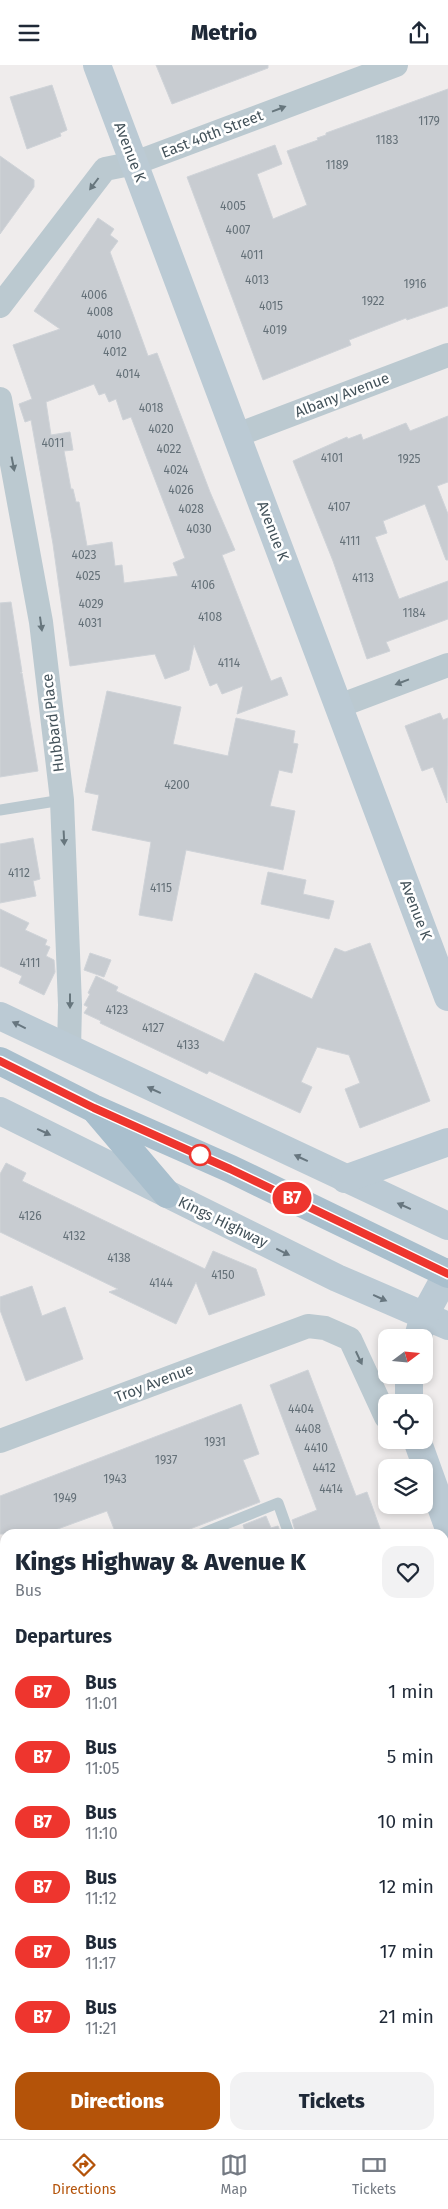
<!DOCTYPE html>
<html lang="en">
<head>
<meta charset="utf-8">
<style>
	body { margin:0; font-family:"Fira Sans",sans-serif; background:#f2f2f3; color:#1f2937; height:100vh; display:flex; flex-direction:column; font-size:19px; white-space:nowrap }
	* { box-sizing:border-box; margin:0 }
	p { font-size:16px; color:#747a83 }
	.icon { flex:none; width:28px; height:28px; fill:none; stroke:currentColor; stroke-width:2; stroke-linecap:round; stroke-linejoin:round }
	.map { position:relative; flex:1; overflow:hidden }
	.drawer { position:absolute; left:0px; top:1464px; width:449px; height:611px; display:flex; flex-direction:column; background:#fff; border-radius:15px 15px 0 0; box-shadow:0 2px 8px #0003 }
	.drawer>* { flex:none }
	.badge { padding:0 10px; border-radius:16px; font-size:18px; line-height:32px }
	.needle { width:32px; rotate:74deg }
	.controls { position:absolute; left:378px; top:1264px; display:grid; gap:10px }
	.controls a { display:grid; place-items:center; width:55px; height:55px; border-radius:10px; background:#fff; box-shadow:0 2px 8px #0003; font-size:25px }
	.map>.badge { position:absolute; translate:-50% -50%; box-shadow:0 0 0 2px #fff }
	h2 { padding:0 15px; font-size:19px; line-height:45px }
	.round { display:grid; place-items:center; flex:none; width:52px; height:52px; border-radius:15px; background:#f2f2f3 }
	.overview { display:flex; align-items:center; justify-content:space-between; height:85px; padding:0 15px }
	h1 { font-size:24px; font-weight:800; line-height:38px }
	.cta { display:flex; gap:10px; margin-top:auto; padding:10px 15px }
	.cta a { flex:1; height:58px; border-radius:15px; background:#b45309; color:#fff; font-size:20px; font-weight:800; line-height:58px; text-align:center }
	.cta a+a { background:#f2f2f3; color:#1f2937 }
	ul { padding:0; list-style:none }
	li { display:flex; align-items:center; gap:15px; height:65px; padding:0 15px }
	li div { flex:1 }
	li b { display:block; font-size:19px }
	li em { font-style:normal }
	li .badge { min-width:55px; font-weight:700; text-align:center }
	header { display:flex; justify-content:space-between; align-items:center; height:65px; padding:0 15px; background:#fff; font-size:22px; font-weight:800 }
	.dock { display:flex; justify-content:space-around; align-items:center; height:70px; border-top:1px solid #e0e1e3; background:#fff; font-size:14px; color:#747a83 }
	.dock a { display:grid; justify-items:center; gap:2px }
	.dock .on { color:#b45309 }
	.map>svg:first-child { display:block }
	.building { fill:#c8ccd1; stroke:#cfd3d8; fill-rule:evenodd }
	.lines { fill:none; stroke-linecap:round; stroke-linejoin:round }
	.lane { stroke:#bbc9d0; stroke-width:11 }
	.street { stroke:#bbc9d0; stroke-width:24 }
	.secondary { stroke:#bbcad4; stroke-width:28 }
	.primary { stroke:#a9bfcd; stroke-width:28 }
	.oneway { fill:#67767d }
	.oneway2 { fill:#67767f }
	.line-casing { stroke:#fff; stroke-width:11 }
	.line { stroke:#ee352e; stroke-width:8 }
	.stop-dot { fill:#fff; stroke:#ee352e; stroke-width:2.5 }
	.labels { text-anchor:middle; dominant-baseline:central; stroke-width:5; stroke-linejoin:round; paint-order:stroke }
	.number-label { font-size:12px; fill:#647078 }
	.street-label { font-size:15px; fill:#43525a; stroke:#fff }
</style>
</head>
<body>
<header><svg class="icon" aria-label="menu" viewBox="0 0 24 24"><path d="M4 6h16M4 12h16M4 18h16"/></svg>Metrio<svg class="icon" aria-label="share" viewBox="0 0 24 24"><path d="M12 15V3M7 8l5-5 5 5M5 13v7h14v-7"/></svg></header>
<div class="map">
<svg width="448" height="2074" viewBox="0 0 448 2074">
	<rect width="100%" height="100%" fill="#efecec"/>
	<!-- building -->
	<g class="building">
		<path d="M156 0H268V3L172 39Z"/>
		<path d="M52 20 67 65 60 68 61 71 27 84 10 32Z"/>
		<path d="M448 24V241L407 255 406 253 349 275 351 280 263 315 187 112 275 80 282 99 257 109 273 154 307 140 287 86 318 75 317 73 326 70V68Z"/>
		<path d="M0 91 34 115V122L0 169Z"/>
		<path d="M98 153 114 164 110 170 118 176 110 187 134 252 148 291 157 288 210 427 235 485 222 490 271 616 281 612 288 630 237 649 243 621 222 629 217 618 210 621 194 580 189 605 165 614 155 589 70 601 53 479 31 355 25 357 19 339 32 334 13 280 60 264 34 246ZM94 319 99 330 105 328 109 337 116 334 123 355 131 352 185 493 173 498 178 511 124 518 122 500 115 501 112 477 87 481 79 437H76L73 424H71L64 386 73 385 70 367 51 370 46 337Z"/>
		<path d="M448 351V417L437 421 448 449V495H446L425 439 383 456 387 468 375 472 399 534 448 516V554L386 577 390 586 367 594 333 496 293 396 347 372 348 374 361 369 363 375 406 358 410 366Z"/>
		<path d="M11 537 22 607 20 608H22L38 706 0 712V538Z"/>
		<path d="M107 626 181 642 173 679 228 691 236 653 295 666 293 678 298 679 292 708 279 705 270 741 295 746 283 805 186 785 172 856 139 850 151 777 92 765 99 730 85 727Z"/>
		<path d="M440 648 443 655 448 653 447 738 433 702 422 706 405 661Z"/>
		<path d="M33 773 40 814 33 816 36 831 0 838V779Z"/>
		<path d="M268 807 306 815 303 829 334 836 329 854 261 839Z"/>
		<path d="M0 844 29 858 25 865 47 875 45 880 50 882 46 891 54 895 55 907 44 930 19 918 22 911 0 901Z"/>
		<path d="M370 878 430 1036 360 1063 345 1024 360 1018 349 990 317 982 301 1017 312 1022 300 1048 209 1006 207 1009 100 958 101 956 84 948 88 942 84 940 90 929 88 928 96 911 118 922 116 926 224 977 255 908 312 934 335 883 345 887Z"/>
		<path d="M90 888 111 895 104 912 84 905Z"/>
		<path d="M6 1098 26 1108 22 1116 205 1204 213 1186 256 1204 265 1230 209 1250 196 1217 176 1259 109 1227 118 1224 0 1167V1109Z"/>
		<path d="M32 1221 42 1251 65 1242 83 1294 26 1316 0 1245V1232Z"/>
		<path d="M308 1305 356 1431 367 1427 382 1469H296L292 1455 317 1445 270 1320Z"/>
		<path d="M241 1339 259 1389 243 1395 260 1437 177 1469H116L107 1446 44 1469H0V1431Z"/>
		<path d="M266 1451 271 1463 278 1461 281 1469H246L243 1460Z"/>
	</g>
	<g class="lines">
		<!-- lane -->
		<g class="lane">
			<path d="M0 745 62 735"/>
			<path d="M201 1469 278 1438 289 1469"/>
		</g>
		<!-- street -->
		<g class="street">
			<path d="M0 241 105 104 135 98 396 0"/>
			<path d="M0 334 41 557 62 735 70 940 69 985"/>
			<path d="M237 370 448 290"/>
			<path d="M339 641 448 600"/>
			<path d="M0 1376 308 1261 325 1263 350 1274 386 1352"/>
			<path d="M444 1519 448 1517"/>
			<path d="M0 1685 5 1683"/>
			<path d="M444 1817 448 1815"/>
			<path d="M0 1984 5 1982"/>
		</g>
		<!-- secondary -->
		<g class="secondary">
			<path d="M97 0 448 932"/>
			<path d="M0 951 448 1161"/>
			<path d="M0 1046 337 1213 448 1261"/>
			<path d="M345 1114 448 1077"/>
			<path d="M418 1272 424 1251 448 1207"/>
			<path d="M409 1338V1310"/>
			<path d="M417 1375 448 1461"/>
			<path d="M11 2070 17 2074"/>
		</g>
		<!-- primary -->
		<g class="primary">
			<path d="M0 996 93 1043 231 1104 448 1209"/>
			<path d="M98 1048 167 1129"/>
		</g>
	</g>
	<!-- one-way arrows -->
	<defs><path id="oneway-solid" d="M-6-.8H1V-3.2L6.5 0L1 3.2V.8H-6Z" transform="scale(1.25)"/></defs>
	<g class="oneway">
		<use href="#oneway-solid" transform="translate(279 44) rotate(-21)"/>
		<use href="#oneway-solid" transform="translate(94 119) rotate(127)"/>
		<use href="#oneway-solid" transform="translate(13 399) rotate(79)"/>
		<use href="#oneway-solid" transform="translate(41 559) rotate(82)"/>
		<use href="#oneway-solid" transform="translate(402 617) rotate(159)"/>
		<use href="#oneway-solid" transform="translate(64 773) rotate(87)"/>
		<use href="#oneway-solid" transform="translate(70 936) rotate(90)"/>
		<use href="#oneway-solid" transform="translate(359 1293) rotate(65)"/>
	</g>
	<g class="oneway2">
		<use href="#oneway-solid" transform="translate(19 960) rotate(-154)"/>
		<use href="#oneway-solid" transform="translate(154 1025) rotate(-155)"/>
		<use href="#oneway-solid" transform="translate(44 1067) rotate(25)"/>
		<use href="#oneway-solid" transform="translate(301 1093) rotate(-155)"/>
		<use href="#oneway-solid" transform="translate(404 1141) rotate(-156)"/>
		<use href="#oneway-solid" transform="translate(283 1187) rotate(26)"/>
		<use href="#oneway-solid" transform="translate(380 1233) rotate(24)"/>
	</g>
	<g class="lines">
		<defs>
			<path id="line" d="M0 996 94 1043 230 1104 448 1209"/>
		</defs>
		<!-- line casing -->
		<use href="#line" class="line-casing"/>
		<!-- line -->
		<use href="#line" class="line"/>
	</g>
	<!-- markers -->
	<circle class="stop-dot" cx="200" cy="1090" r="10"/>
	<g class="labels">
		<!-- number labels -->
		<g class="number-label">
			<text x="429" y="56">1179</text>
			<text x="387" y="75">1183</text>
			<text x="337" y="100">1189</text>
			<text x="233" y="141">4005</text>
			<text x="238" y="165">4007</text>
			<text x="252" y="190">4011</text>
			<text x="257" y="215">4013</text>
			<text x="415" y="219">1916</text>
			<text x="94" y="230">4006</text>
			<text x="373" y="236">1922</text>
			<text x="271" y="241">4015</text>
			<text x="100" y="247">4008</text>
			<text x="275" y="265">4019</text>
			<text x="109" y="270">4010</text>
			<text x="115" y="287">4012</text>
			<text x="128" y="309">4014</text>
			<text x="151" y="343">4018</text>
			<text x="161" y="364">4020</text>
			<text x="53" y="378">4011</text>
			<text x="169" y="384">4022</text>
			<text x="332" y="393">4101</text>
			<text x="409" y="394">1925</text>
			<text x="176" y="405">4024</text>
			<text x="181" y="425">4026</text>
			<text x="339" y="442">4107</text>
			<text x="191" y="444">4028</text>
			<text x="199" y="464">4030</text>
			<text x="350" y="476">4111</text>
			<text x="84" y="490">4023</text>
			<text x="88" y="511">4025</text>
			<text x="363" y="513">4113</text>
			<text x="203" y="520">4106</text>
			<text x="91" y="539">4029</text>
			<text x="414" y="548">1184</text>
			<text x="210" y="552">4108</text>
			<text x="90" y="558">4031</text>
			<text x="229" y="598">4114</text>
			<text x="177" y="720">4200</text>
			<text x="19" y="808">4112</text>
			<text x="161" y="823">4115</text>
			<text x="30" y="898">4111</text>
			<text x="117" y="945">4123</text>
			<text x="153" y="963">4127</text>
			<text x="188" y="980">4133</text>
			<text x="30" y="1151">4126</text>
			<text x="74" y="1171">4132</text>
			<text x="119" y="1193">4138</text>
			<text x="223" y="1210">4150</text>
			<text x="161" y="1218">4144</text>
			<text x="301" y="1344">4404</text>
			<text x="308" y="1364">4408</text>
			<text x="215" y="1377">1931</text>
			<text x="316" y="1383">4410</text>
			<text x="166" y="1395">1937</text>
			<text x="324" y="1403">4412</text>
			<text x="115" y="1414">1943</text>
			<text x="331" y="1424">4414</text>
			<text x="65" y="1433">1949</text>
		</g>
		<!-- street labels -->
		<g class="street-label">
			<text transform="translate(212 69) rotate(-21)">East 40th Street</text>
			<text transform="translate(130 87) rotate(69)">Avenue K</text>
			<text transform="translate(342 330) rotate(-21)">Albany Avenue</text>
			<text transform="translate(273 466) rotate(69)">Avenue K</text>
			<text transform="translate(53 658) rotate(-97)">Hubbard Place</text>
			<text transform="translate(416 845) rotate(69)">Avenue K</text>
			<text transform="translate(223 1157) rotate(26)">Kings Highway</text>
			<text transform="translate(154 1318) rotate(-21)">Troy Avenue</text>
		</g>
	</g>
</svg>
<div class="controls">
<a><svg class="needle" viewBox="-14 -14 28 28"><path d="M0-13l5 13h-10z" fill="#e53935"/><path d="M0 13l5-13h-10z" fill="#747a83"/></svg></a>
<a><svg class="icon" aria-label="locate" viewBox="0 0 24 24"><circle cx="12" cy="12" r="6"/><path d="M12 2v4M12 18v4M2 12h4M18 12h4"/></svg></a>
<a><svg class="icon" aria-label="layers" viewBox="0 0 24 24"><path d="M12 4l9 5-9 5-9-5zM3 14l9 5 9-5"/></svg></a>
</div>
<b class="badge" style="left:292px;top:1133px;background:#ee352e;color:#fff">B7</b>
<section class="drawer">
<div class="overview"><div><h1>Kings Highway &amp; Avenue K</h1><p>Bus</p></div><a class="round"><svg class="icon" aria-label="heart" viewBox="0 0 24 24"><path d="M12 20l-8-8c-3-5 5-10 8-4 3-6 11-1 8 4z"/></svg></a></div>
<h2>Departures</h2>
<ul>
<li><span class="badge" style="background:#ee352e;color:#fff">B7</span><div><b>Bus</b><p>11:01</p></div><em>1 min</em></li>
<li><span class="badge" style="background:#ee352e;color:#fff">B7</span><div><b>Bus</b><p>11:05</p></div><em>5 min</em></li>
<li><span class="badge" style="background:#ee352e;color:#fff">B7</span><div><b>Bus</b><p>11:10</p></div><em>10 min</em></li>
<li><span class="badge" style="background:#ee352e;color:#fff">B7</span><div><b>Bus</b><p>11:12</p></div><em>12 min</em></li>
<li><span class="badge" style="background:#ee352e;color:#fff">B7</span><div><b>Bus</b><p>11:17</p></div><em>17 min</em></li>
<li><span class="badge" style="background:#ee352e;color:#fff">B7</span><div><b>Bus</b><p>11:21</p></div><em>21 min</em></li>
</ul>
<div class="cta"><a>Directions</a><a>Tickets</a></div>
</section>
</div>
<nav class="dock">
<a class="on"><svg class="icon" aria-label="directions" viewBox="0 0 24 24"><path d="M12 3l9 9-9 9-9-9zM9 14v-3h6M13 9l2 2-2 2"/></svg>Directions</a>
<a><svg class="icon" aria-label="map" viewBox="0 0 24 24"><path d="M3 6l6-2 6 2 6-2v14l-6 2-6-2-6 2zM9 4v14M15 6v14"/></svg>Map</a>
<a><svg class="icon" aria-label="tickets" viewBox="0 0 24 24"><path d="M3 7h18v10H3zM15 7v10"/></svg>Tickets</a>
</nav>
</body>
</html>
